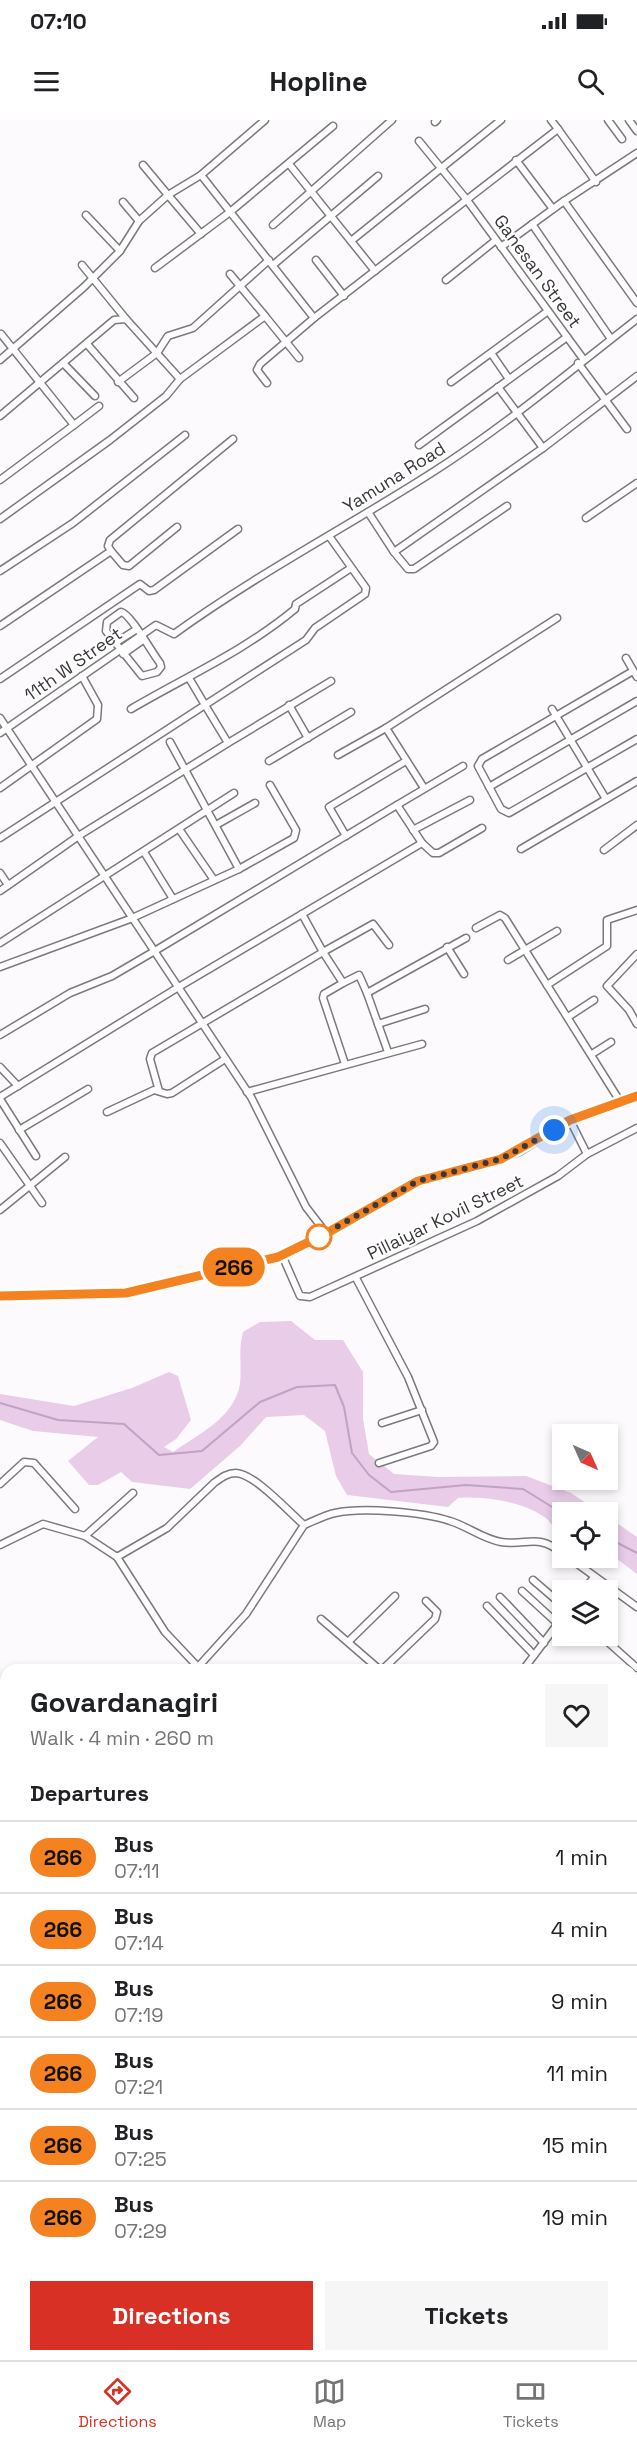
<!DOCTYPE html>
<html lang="en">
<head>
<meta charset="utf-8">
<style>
	body { margin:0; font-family:"Space Grotesk",sans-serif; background:#f6f6f6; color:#202124; height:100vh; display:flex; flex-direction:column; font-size:22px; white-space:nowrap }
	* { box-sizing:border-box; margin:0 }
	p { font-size:20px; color:#757577 }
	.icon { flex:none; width:33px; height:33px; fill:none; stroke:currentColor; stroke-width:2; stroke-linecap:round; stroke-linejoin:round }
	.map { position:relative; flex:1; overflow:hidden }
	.side { position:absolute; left:0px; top:1544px; width:638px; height:698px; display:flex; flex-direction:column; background:#fff; border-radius:18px 18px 0 0; box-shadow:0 3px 9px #0003 }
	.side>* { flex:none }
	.badge { padding:0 12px; border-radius:20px; font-size:21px; line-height:39px }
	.needle { width:39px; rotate:135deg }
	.buttons { position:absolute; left:552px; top:1304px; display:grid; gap:12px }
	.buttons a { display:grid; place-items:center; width:66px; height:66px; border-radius:0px; background:#fff; box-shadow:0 3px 9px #0003; font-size:30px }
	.you { position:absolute; width:30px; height:30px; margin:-15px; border:4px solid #fff; border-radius:50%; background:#1a73e8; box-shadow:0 0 0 9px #1a73e833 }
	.map>.badge { position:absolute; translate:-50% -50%; box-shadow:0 0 0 3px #fff }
	h2 { padding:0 30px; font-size:22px; line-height:54px }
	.round { display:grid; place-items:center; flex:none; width:63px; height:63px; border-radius:0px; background:#f6f6f6 }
	.headline { display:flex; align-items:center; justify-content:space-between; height:102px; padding:0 30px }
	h1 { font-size:28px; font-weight:600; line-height:45px }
	.action { display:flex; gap:12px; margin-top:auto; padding:12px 30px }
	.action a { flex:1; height:69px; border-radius:0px; background:#d93025; color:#fff; font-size:24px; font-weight:600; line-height:69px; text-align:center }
	.action a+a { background:#f6f6f6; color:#202124 }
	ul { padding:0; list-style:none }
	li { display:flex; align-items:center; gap:18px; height:72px; padding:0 30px; border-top:2px solid #e0e0e0 }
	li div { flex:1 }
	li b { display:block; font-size:22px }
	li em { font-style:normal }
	li .badge { min-width:66px; font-weight:700; text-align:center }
	.status { display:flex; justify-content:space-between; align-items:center; height:42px; padding:0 30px; background:#fff; direction:ltr }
	.status svg { height:16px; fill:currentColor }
	header { display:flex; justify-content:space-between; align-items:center; height:78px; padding:0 30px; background:#fff; font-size:27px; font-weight:600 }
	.tabs { display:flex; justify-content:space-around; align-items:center; height:84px; border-top:2px solid #e0e0e0; background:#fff; font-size:16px; color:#757577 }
	.tabs a { display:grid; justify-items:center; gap:3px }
	.tabs .current { color:#d93025 }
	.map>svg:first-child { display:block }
	.built { fill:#f4ebf4 }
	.green { fill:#e8cce8 }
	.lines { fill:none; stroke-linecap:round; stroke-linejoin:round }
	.stream { stroke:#c3a1c3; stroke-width:2 }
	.minor-casing { stroke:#7c797c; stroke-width:9 }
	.major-casing { stroke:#7c797c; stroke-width:11 }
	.minor { stroke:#fff; stroke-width:6 }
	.major { stroke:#fff; stroke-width:8 }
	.line-casing { stroke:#fff; stroke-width:14 }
	.line { stroke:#f58220; stroke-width:9 }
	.walk { stroke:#3a383a; stroke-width:6; stroke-dasharray:0 10.8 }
	.stop-dot { fill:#fff; stroke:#f58220; stroke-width:3 }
	.labels { text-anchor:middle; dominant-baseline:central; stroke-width:4.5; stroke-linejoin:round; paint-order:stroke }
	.street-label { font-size:18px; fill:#3a383a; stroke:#fff }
</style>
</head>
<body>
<div class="status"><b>07:10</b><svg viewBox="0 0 49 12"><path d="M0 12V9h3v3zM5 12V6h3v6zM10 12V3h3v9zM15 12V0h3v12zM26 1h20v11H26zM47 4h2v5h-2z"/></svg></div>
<header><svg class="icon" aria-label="menu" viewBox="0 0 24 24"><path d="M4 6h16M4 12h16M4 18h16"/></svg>Hopline<svg class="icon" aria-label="search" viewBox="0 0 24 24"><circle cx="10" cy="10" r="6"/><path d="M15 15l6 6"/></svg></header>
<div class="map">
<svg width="637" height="2240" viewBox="0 0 637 2240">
	<rect width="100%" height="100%" fill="#fdfafd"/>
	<!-- built -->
	<path class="built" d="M632 1875 637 1876V2101L632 2102Z"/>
	<!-- green -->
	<g class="green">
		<path d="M291 1201 315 1220H343L363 1252V1299L369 1334 394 1354 438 1357 526 1356 571 1373 600 1392H562V1416C555 1411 551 1401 543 1396 520 1381 484 1376 458 1378L448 1387 347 1375 336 1356 325 1311 304 1295 266 1297 240 1326 190 1369 132 1362 121 1352 98 1365H89L68 1341 98 1317 33 1311 0 1300V1274L74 1286 132 1268 169 1252 178 1256 191 1300 176 1319 164 1327 173 1332C199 1314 234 1298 240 1264 242 1246 238 1230 243 1212L260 1202Z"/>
		<path d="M608 1397 637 1417V1454L608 1432Z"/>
	</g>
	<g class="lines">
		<!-- stream -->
		<g class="stream">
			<path d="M0 1283 58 1300 124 1304 159 1335 202 1331 260 1282 297 1267 335 1265 344 1287 352 1333 369 1355 391 1372 466 1365 523 1369 562 1393"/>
			<path d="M608 1418 637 1433"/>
			<path d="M632 2112 637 2110"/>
			<path d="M492 2240 499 2235"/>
		</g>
		<defs>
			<g id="minor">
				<path d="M551 0 558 9"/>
				<path d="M608 0 622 19"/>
				<path d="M629 0 637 11"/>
				<path d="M435 2 437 0"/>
				<path d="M419 21 467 80 584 240"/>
				<path d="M516 40 553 89"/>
				<path d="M289 44 375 151"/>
				<path d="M143 45 168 75 201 55 265 0"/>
				<path d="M201 55 314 198"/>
				<path d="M564 81 637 183"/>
				<path d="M123 82 139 101"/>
				<path d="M532 104 611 219"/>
				<path d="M273 105 392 0"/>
				<path d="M351 121 501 0"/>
				<path d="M501 127 564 81 637 33"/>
				<path d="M120 131 139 101 168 75 201 114"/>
				<path d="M316 140 344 176"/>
				<path d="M82 145 126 199"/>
				<path d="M273 145 378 56"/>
				<path d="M155 148 230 92 333 6"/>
				<path d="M230 154 265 196"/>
				<path d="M446 160 496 120"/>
				<path d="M87 224 134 278"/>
				<path d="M491 233 509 259"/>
				<path d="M0 240 84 167 120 131 86 95"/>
				<path d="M578 243 627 309"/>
				<path d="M64 244 95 276"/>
				<path d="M118 262 157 233 168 216 193 208 269 140"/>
				<path d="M451 262 548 191"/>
				<path d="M267 263 257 250 260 244 314 198 558 9 596 62"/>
				<path d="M498 267 543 328"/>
				<path d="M0 296 114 200 126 199 180 259"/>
				<path d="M74 305 99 286"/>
				<path d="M419 325 567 217"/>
				<path d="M0 360 74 305 1 214"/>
				<path d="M368 392 394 432 543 328 637 256"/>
				<path d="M586 398 637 363"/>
				<path d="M0 399 110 320 166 276 180 259 265 196 299 238"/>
				<path d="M111 431 108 426 110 420 233 319"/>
				<path d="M394 432 408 449H414L507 386"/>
				<path d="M0 451 73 403 185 315"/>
				<path d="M121 492C130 493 152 533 160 543L161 547 157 552 142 556 106 511 107 502Z"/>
				<path d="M0 506 111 431 123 445 129 446 177 407"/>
				<path d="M115 523 137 509"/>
				<path d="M123 534 143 520"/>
				<path d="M626 538 637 557"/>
				<path d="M633 551 482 639 478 646 501 689 509 693 637 619"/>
				<path d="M0 559 140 464 149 471 154 470 238 409"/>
				<path d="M289 585 308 618"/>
				<path d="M131 589C189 555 243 532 295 489L296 484 351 448"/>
				<path d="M552 589 606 679"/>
				<path d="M0 598 251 977 306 1087 326 1113"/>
				<path d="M0 613 156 505 174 514C257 454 347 407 433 352 505 306 570 251 637 199"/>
				<path d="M170 622 239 749"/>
				<path d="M228 623 331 561"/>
				<path d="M338 635 386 608"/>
				<path d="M269 641 351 592"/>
				<path d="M489 667 637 581"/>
				<path d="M0 668 97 599 98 585 82 556"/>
				<path d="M424 668 386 608 557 498"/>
				<path d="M397 685 463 646"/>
				<path d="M216 705 255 683"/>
				<path d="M179 709 214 760"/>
				<path d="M413 710 470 680"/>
				<path d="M346 716 329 687 406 641"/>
				<path d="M0 718 205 585 189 558"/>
				<path d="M521 729 637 661"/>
				<path d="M604 730 637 705"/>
				<path d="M144 732 173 779"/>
				<path d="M0 753 8 765"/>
				<path d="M0 771 80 715 228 623 205 585 306 520 315 508 365 474 366 468 329 416"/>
				<path d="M302 794 323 832 373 804 389 825"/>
				<path d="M476 808 500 795 505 798 621 983"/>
				<path d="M0 823 234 673"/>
				<path d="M447 827 464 854"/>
				<path d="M637 834 607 866 629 890 637 904"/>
				<path d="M508 840 557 811"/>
				<path d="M0 847 130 799 239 749 294 718 296 710 270 665"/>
				<path d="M343 863 359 855 367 873 466 818"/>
				<path d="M547 865 607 826V800L637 790"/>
				<path d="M367 873 388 932"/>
				<path d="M568 897 594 880"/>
				<path d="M378 904 425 889"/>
				<path d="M0 915 70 873 112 856 153 832 397 685 422 723 433 733H439L482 708"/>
				<path d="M592 934 611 922"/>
				<path d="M0 947 18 966"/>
				<path d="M159 971 150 939 152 933 323 832 343 863 324 874 323 878 345 944"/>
				<path d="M247 972 422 924"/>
				<path d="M0 977 177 868 422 723"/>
				<path d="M0 979 36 1036"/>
				<path d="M107 992 154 970 167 974 172 973 225 939"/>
				<path d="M570 1000 587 1034"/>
				<path d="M19 1010 88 969"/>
				<path d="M0 1023 42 1083"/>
				<path d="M0 1090 65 1037"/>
				<path d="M282 1135 300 1176 310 1177 477 1101 558 1056 587 1034 637 1008"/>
				<path d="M356 1158 408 1257 434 1322 431 1326 379 1343"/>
				<path d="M382 1303 422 1290"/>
				<path d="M0 1364 24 1342 34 1343 75 1389"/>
				<path d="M85 1416 133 1373"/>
				<path d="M0 1425 43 1404 85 1416 117 1437 167 1408 214 1363C221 1358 227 1353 236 1353 255 1354 289 1392 304 1405 314 1401 325 1395 335 1393 362 1387 423 1392 450 1401 467 1406 483 1419 501 1422 528 1426 537 1413 562 1433"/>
				<path d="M117 1437 165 1512 198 1547 246 1494 304 1405"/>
				<path d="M568 1437 637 1487"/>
				<path d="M533 1460 562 1485"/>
				<path d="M584 1470 594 1457"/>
				<path d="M522 1471 558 1504"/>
				<path d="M500 1477 544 1523"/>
				<path d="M487 1486 534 1535"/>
				<path d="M321 1499 380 1550"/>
				<path d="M600 1515 637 1548"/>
				<path d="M349 1521 395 1476"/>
				<path d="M382 1550 435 1499 437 1492 426 1481"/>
				<path d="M523 1550 562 1498"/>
				<path d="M632 1611 637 1616"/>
				<path d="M632 1658 637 1663"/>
				<path d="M632 1682 637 1677"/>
				<path d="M632 1739 637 1736"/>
				<path d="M632 1784 637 1781"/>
				<path d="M632 1816 637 1813"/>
				<path d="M0 1855 6 1869"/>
				<path d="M632 1858 637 1859"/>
				<path d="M0 1890 6 1880"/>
				<path d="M0 1894 6 1900"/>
				<path d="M0 1985 6 1991"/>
				<path d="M0 2025 6 2021"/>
				<path d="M0 2085 6 2081"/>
				<path d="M0 2119 6 2131"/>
				<path d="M632 2132 637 2140"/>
				<path d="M632 2184 637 2190"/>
				<path d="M632 2202 637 2197"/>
				<path d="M0 2210 6 2206"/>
				<path d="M182 2235 186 2240"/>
				<path d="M569 2235 573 2240"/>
				<path d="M47 2240 51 2235"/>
				<path d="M134 2240 139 2235"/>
				<path d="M585 2240 591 2235"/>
			</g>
			<path id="major" d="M0 1176 126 1173 278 1137 326 1113 418 1061 501 1039 519 1031 570 1000 637 976"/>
		</defs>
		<!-- minor casing -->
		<use href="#minor" class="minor-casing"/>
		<!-- major casing -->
		<use href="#major" class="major-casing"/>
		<!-- minor -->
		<use href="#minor" class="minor"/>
		<!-- major -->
		<use href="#major" class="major"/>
	</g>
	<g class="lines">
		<defs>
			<path id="line" d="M0 1176 126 1173 278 1137 327 1113 418 1061 501 1039 570 1000 637 976"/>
		</defs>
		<!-- line casing -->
		<use href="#line" class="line-casing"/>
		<!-- line -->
		<use href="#line" class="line"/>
		<!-- walk -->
		<path class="walk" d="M319 1117 418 1061 501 1039 554 1010"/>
	</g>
	<!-- markers -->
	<circle class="stop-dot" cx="319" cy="1117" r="12"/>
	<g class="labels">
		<!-- street labels -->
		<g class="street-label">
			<text transform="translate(538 151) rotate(54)">Ganesan Street</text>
			<text transform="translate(394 357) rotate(-32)">Yamuna Road</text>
			<text transform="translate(73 544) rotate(-35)">11th W Street</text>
			<text transform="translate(445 1097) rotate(-26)">Pillaiyar Kovil Street</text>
		</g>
	</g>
</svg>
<div class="buttons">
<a><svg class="needle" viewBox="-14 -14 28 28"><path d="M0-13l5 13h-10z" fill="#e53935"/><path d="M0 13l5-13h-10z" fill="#757577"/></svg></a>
<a><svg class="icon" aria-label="locate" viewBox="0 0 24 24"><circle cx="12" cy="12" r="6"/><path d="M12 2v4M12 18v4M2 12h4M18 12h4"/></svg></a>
<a><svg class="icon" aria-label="layers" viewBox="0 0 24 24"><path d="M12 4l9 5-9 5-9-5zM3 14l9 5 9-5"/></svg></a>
</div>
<div class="you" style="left:554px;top:1010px"></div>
<b class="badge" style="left:234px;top:1147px;background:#f58220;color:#111">266</b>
<section class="side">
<div class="headline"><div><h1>Govardanagiri</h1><p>Walk · 4 min · 260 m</p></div><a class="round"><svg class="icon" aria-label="heart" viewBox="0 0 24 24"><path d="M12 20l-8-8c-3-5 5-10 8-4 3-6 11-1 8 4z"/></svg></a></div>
<h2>Departures</h2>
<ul>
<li><span class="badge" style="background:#f58220;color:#111">266</span><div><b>Bus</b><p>07:11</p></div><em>1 min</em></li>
<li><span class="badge" style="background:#f58220;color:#111">266</span><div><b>Bus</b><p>07:14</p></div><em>4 min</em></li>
<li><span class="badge" style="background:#f58220;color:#111">266</span><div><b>Bus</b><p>07:19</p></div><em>9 min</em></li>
<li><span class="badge" style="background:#f58220;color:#111">266</span><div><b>Bus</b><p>07:21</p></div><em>11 min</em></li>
<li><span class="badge" style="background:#f58220;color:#111">266</span><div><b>Bus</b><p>07:25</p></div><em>15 min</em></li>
<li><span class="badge" style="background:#f58220;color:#111">266</span><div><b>Bus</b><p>07:29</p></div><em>19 min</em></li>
</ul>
<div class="action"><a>Directions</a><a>Tickets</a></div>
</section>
</div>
<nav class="tabs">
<a class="current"><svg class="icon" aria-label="directions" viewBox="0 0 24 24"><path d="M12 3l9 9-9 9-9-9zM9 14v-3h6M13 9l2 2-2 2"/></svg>Directions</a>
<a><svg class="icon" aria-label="map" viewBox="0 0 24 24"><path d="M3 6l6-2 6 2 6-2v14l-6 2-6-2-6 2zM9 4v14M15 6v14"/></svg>Map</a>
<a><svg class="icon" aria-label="tickets" viewBox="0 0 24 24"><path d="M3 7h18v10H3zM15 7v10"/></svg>Tickets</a>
</nav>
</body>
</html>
